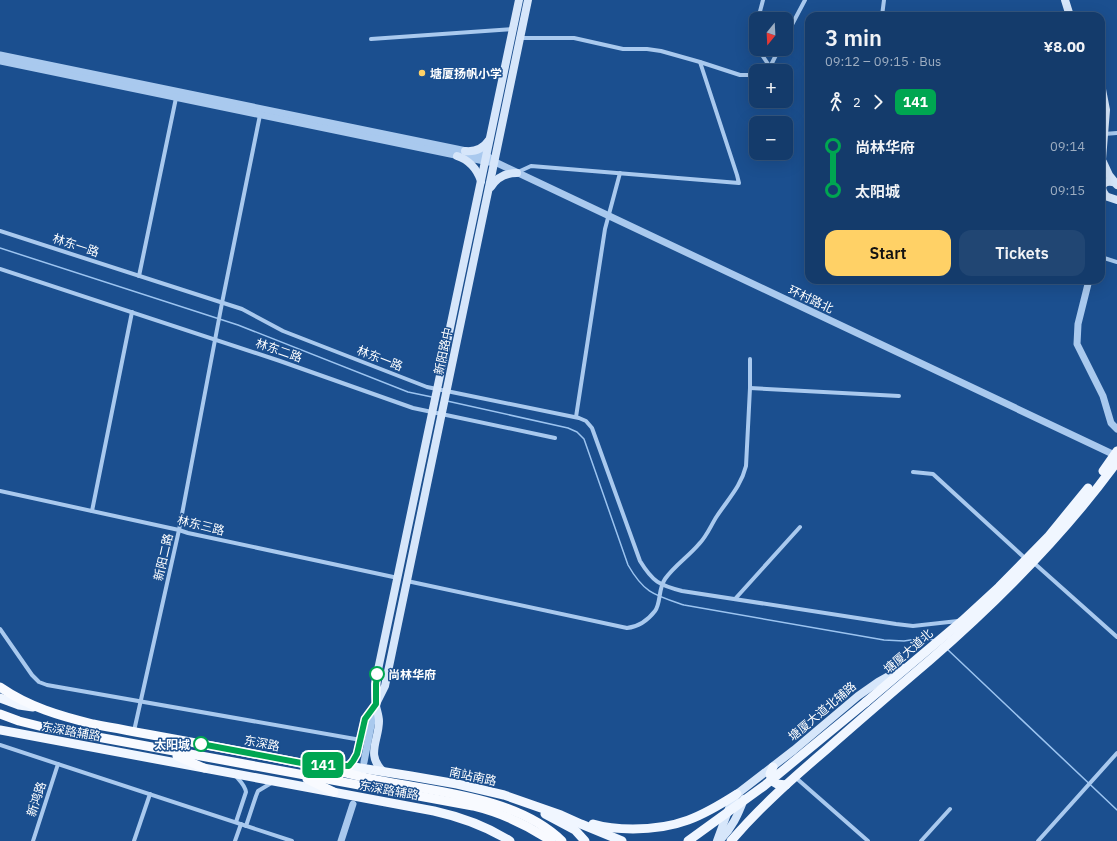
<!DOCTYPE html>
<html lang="en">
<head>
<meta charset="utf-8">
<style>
	body { margin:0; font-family:"IBM Plex Sans","Noto Sans SC",sans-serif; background:#214673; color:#f1f3f6; height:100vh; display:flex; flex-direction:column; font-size:15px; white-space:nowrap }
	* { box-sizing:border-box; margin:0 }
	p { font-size:13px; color:#9dadc1 }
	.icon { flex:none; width:22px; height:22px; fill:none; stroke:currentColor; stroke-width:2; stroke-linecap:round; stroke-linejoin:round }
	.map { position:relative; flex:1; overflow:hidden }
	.sheet { position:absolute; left:805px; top:12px; width:300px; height:272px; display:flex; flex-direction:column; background:#143b6b; border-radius:12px; box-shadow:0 4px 16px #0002,0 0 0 1px #33557e }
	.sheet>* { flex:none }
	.badge { padding:0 8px; border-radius:6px; font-size:14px; line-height:26px }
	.needle { width:26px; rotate:198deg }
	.buttons { position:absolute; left:749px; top:12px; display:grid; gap:8px }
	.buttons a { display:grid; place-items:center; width:44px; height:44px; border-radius:8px; background:#143b6b; box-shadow:0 4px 16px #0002,0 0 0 1px #33557e; font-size:20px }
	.map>.badge { position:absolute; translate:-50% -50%; box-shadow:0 0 0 2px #fff }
	.legs { display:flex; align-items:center; gap:6px; height:44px; padding:0 20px; font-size:13px }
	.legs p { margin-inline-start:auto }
	.head { display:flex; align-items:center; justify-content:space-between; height:68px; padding:0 20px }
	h1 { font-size:22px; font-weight:600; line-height:30px }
	.button { display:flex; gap:8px; margin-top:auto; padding:8px 20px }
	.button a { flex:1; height:46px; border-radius:12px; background:#ffd166; color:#111; font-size:16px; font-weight:600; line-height:46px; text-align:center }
	.button a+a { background:#214673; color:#f1f3f6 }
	ul { padding:0 20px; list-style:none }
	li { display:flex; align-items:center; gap:14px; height:44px; font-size:15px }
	li i { display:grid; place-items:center; width:6px; height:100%; margin:0 5px; background:currentColor }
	li i::after { content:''; width:10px; height:10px; margin:-5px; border:3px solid; border-radius:50%; background:#143b6b }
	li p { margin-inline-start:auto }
	li:first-child i { background:linear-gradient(#0000 50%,currentColor 0) }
	li:last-child i { background:linear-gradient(currentColor 50%,#0000 0) }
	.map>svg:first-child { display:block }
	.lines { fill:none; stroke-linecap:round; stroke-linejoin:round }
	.stream { stroke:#9cc4f0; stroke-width:1.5 }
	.minor { stroke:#a9c9ee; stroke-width:4 }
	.tertiary { stroke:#a9c9ee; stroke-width:7 }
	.secondary { stroke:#d6e6fa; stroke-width:8 }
	.primary { stroke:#f0f6ff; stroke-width:9 }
	.trunk { stroke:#f8faff; stroke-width:9 }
	.primary-bridge { stroke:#f0f6ff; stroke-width:9 }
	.line-1-casing { stroke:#fff; stroke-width:9 }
	.line-1 { stroke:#00a651; stroke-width:6 }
	.poi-dot { fill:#ffd166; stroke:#1b4f8f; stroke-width:1.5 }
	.stop-1-dot { fill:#fff; stroke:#00a651; stroke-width:2 }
	.labels { text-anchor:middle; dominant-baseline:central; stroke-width:3; stroke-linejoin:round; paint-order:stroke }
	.poi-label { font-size:12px; font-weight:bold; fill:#fff; stroke:#1b4f8f; text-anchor:start }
	.street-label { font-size:12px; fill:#fff; stroke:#1b4f8f }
	.stop-label { font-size:12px; font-weight:bold; fill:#fff; stroke:#1b4f8f; text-anchor:start }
</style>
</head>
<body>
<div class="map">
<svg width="1117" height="841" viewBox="0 0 1117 841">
	<rect width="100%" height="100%" fill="#1b4f8f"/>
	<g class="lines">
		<!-- stream -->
		<g class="stream">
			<path d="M0 248 238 325 408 392 432 397"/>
			<path d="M447 401 568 428 577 432 584 439 628 565C644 593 654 595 684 605L884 640 904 641 923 638 934 640"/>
			<path d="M947 649 1117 810"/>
		</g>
		<!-- minor -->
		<g class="minor">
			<path d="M882 16 884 0"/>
			<path d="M758 19 763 0"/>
			<path d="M756 25 752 40 756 46"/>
			<path d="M786 36 805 0"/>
			<path d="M520 38H574L623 49H647L661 51 700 62 740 75H756"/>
			<path d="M371 39 513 29"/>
			<path d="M758 49 770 67"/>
			<path d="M768 71 779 49"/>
			<path d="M1104 134 1117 133"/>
			<path d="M518 172 531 166 739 183 737 175 700 62"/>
			<path d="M0 231 242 309 283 331 427 387 579 418 586 421 592 428 640 561C653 582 659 585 682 591L896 624 913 626 958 621"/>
			<path d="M1101 257 1117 262"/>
			<path d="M0 269 280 361 413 408 555 438"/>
			<path d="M139 276 176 98"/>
			<path d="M750 388 899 396"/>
			<path d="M576 417 605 229 620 173"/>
			<path d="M913 472 933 474 1027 560"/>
			<path d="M0 491 179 530 188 533 398 578"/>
			<path d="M92 511 132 312"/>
			<path d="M1034 563 1117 637"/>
			<path d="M407 581 627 628C638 627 648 620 655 611 661 603 658 589 665 579 674 566 689 556 699 544 707 536 711 525 717 516 729 498 741 486 746 466L750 388V359"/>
			<path d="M735 599 800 527"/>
			<path d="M0 629 32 675 39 682 47 685 361 740"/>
			<path d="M134 731 179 530 222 303 260 115"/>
			<path d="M0 745 292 841"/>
			<path d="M235 775C240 781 245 785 246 792L236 822"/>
			<path d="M795 777 868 841"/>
			<path d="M246 826 256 796 258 791 273 782"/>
			<path d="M33 841 58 764"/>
			<path d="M134 841 150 794"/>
			<path d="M235 841 241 824"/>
			<path d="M921 841 950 809"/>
			<path d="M1038 841 1117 753"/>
		</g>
		<!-- tertiary -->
		<g class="tertiary">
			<path d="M0 55 486 155 495 162 1117 456"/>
			<path d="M0 61 489 162"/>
			<path d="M1089 280 1078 324 1077 344 1103 396 1111 423 1117 429"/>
			<path d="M364 762 375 705"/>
			<path d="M341 841 353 804"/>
		</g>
		<!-- secondary -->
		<g class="secondary">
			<path d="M1065 0 1070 16"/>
			<path d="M1101 84 1106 110 1101 172"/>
			<path d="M465 151C475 152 483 149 489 140"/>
			<path d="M457 156C469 160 477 169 481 181"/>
			<path d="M1103 162 1109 175 1117 185"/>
			<path d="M491 187C497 177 506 173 517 173"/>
			<path d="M1102 195 1117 200"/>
			<path d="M1106 196C1098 186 1104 179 1116 183"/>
			<path d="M346 767 353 761 357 754 365 719 376 704 385 686 528 0"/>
			<path d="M384 772C365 756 379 740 379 721 379 716 377 711 376 706 375 699 375 691 375 684L519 0"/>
			<path d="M720 840C732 828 738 815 744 799"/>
			<path d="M717 841 731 803 737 794 794 750 858 696 878 682 903 668"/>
		</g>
		<!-- primary -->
		<g class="primary">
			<path d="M1103 471 1117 451"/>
			<path d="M0 698 19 705 33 707"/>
			<path d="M866 702 962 621 999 587 1048 537 1088 488"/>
			<path d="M0 730 434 811C461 817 486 826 510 841"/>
			<path d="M323 765 354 767 411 776 457 784 504 795 561 815 581 824 622 841"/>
			<path d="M773 767 770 774 772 781 777 784 786 785"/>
			<path d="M545 814 575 830 585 841"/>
			<path d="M593 824C606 828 620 829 633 829 677 829 701 817 737 794"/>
			<path d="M731 841C760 807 793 778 827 749 861 719 896 689 930 660 999 600 1063 536 1117 462"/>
		</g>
		<!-- trunk -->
		<g class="trunk">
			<path d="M0 687C29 707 60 716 93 724 166 738 238 750 310 765 331 769 352 775 372 779 433 792 516 796 562 841"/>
			<path d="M0 714 19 721 43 727 473 806C502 813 526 824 551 841"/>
			<path d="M177 756 204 768"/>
			<path d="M307 779 334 792"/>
		</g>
		<!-- primary-bridge -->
		<path class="primary-bridge" d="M688 841 764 786 866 702"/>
	</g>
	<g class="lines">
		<defs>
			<path id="line-1" d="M201 744 312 765 349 766 353 761 357 754 365 719 376 704V684L377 674"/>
		</defs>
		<!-- line-1 casing -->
		<use href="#line-1" class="line-1-casing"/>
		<!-- line-1 -->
		<use href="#line-1" class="line-1"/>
	</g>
	<!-- markers -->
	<circle class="poi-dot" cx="422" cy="73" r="4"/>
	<g class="stop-1-dot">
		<circle cx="377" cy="674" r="7"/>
		<circle cx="201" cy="744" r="7"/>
	</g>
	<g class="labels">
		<!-- poi labels -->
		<g class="poi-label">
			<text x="430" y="73">塘厦扬帆小学</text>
		</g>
		<!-- street labels -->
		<g class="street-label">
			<text transform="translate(76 245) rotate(18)">林东一路</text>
			<text transform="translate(811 299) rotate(25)">环村路北</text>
			<text transform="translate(279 350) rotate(19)">林东二路</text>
			<text transform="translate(443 351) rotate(-78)">新阳路中</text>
			<text transform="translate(380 358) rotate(21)">林东一路</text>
			<text transform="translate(201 525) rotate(14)">林东三路</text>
			<text transform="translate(163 557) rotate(-77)">新阳二路</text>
			<text transform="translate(908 651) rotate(-41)">塘厦大道北</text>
			<text transform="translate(822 711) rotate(-40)">塘厦大道北辅路</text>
			<text transform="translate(71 731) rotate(10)">东深路辅路</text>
			<text transform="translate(262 743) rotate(11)">东深路</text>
			<text transform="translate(473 776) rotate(12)">南站南路</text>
			<text transform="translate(389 790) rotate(10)">东深路辅路</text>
			<text transform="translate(36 799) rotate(-72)">新鸿路</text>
		</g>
		<!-- stop labels -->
		<g class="stop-label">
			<text x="388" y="674">尚林华府</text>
			<text x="190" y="744" text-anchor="end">太阳城</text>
		</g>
	</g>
</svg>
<div class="buttons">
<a><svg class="needle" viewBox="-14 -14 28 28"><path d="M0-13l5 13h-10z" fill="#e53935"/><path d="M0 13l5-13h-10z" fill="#9dadc1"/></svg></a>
<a>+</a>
<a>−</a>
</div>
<b class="badge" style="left:323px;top:765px;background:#00a651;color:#fff">141</b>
<section class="sheet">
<div class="head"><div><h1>3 min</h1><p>09:12 – 09:15 · Bus</p></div><b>¥8.00</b></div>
<div class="legs"><svg class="icon" aria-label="walk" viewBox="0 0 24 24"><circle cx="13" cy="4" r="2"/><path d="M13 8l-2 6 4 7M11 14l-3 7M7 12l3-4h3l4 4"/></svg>2<svg class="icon" aria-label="forward" viewBox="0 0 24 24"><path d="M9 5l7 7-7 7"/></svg><b class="badge" style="background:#00a651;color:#fff">141</b></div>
<ul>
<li><i style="color:#00a651"></i><b>尚林华府</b><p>09:14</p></li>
<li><i style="color:#00a651"></i><b>太阳城</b><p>09:15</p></li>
</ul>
<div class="button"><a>Start</a><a>Tickets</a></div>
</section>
</div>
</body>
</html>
